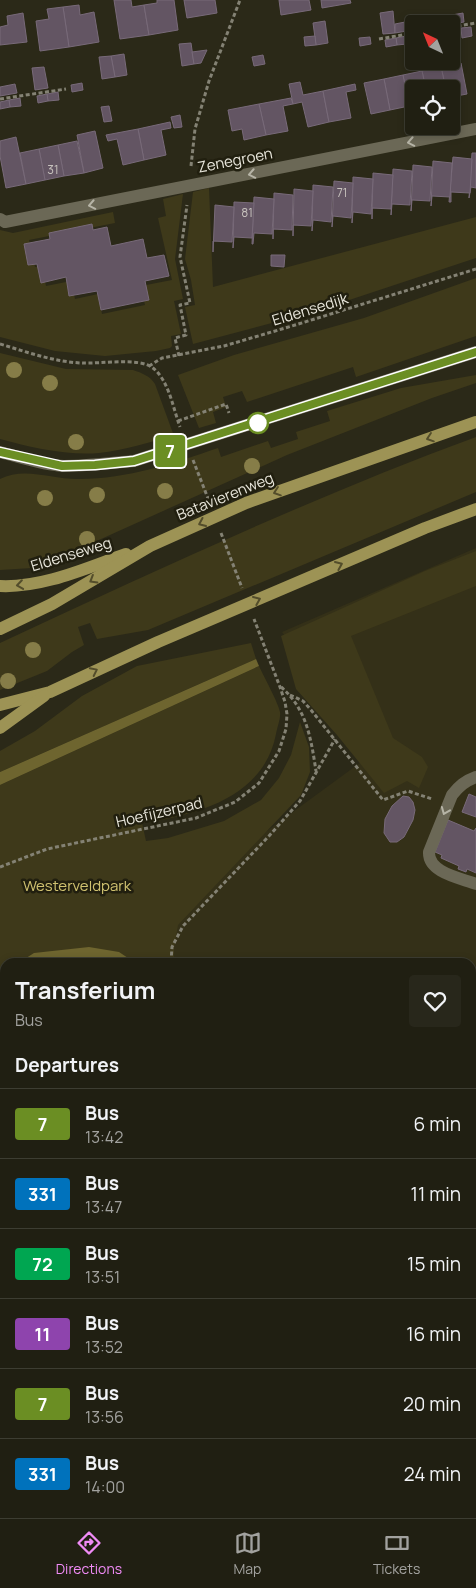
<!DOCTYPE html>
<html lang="en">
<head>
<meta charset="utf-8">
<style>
	body { margin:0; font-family:Manrope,sans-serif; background:#28271b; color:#f1f3f6; height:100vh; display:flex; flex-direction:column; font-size:19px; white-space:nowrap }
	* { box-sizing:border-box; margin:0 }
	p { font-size:16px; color:#a2a29f }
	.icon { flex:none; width:28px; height:28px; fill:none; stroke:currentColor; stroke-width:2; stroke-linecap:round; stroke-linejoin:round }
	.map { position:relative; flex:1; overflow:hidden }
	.sheet { position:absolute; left:0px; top:958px; width:476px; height:561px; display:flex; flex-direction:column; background:#201f12; border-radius:15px 15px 0 0; box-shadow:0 2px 8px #0003,0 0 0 1px #3d3d32 }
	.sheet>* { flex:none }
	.badge { padding:0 10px; border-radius:4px; font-size:18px; line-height:32px }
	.needle { width:32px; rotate:317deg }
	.tools { position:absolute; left:405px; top:15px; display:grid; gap:10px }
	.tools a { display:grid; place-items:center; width:55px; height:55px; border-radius:5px; background:#201f12; box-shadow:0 2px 8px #0003,0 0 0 1px #3d3d32; font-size:25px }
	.map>.badge { position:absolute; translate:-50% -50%; box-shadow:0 0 0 2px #fff }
	h2 { padding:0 15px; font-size:19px; line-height:45px }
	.round { display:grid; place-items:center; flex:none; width:52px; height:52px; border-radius:5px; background:#28271b }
	.headline { display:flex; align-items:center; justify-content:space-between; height:85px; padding:0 15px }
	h1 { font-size:24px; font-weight:700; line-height:38px }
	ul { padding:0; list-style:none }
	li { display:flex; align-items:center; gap:15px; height:70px; padding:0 15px; border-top:1px solid #3d3d32 }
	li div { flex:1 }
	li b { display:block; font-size:19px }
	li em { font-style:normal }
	li .badge { min-width:55px; font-weight:700; text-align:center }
	.menu { display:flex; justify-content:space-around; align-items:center; height:70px; border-top:1px solid #3d3d32; background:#201f12; font-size:14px; color:#a2a29f }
	.menu a { display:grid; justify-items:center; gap:2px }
	.menu .current { color:#f08bf6 }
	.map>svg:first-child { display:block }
	.built { fill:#343018 }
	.green { fill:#3e391a }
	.water { fill:#6e652f }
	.building { fill:#635563; stroke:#786a79 }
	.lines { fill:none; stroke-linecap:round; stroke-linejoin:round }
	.path { stroke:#848274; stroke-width:3; stroke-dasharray:4 2.5; stroke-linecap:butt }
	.minor { stroke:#6b6856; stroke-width:12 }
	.major { stroke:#9d9355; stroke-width:12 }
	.tree { fill:#867d48 }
	.oneway { stroke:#b6b4a6 }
	.oneway2 { stroke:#534d2b }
	.line-casing { stroke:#fff; stroke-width:11 }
	.line { stroke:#6b8e23; stroke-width:8 }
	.stop-dot { fill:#fff; stroke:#6b8e23; stroke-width:2.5 }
	.labels { text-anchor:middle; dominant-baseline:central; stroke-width:5; stroke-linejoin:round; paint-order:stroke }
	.number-label { font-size:12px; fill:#c7c2bd }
	.street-label { font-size:15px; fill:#e8e6db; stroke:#211f0f }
	.park-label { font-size:15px; fill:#d0c270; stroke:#211f0f }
</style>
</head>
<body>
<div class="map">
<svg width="476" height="1518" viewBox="0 0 476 1518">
	<rect width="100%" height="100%" fill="#2b2918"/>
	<!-- built -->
	<path class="built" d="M476 548V1518H301L299 1514H471V962H124L139 925 372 754 282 632Z"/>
	<!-- green -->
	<g class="green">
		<path d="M209 188 213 287 476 217V258L313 312 193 344 185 307 195 305 191 280 185 259 193 192Z"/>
		<path d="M183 194 175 259 183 299 174 301 181 334 171 336 172 346 170 348 156 351 105 356 55 351 0 337V230L13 233 113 212 115 223 29 240 35 267 42 266 46 286 71 281 75 299 98 294 102 314 145 305 141 286 172 280 158 218 166 216 163 199Z"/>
		<path d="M476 278V336L356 377 353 367 247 402 242 391 223 397 226 407 213 412 216 423 199 428 178 375 234 355 364 318Z"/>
		<path d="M0 353 66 369 133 370C142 373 150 376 155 384L174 436C149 442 125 450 99 453 68 456 29 447 0 439Z"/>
		<path d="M476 375V383L432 398 287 455 48 563 32 568 0 570V479C25 466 53 480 80 479 127 479 174 463 218 448L221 457 268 441 271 448 298 439 296 432 330 421 327 411 401 388Z"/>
		<path d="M476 437V492L148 630 97 639 90 623 78 627 84 645 72 652 47 671 0 690V643C157 570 313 497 476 437Z"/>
		<path d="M476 551V586L351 636 393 738 422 757 428 767 419 788 407 781 384 793 337 735 296 689 281 636 425 571Z"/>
		<path d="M251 643 256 659 0 772V751L35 731 82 696 137 666Z"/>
		<path d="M259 666C264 677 278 702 280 712 281 718 277 728 276 734 264 797 197 815 142 823L146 841 168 838 224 821 261 800 279 778 291 755 300 722 309 747 310 772 301 795 178 925 174 948V962H5V1514H400L402 1518H0V785Z"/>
		<path d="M476 1237V1334L471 1331V1239Z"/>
	</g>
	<!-- water -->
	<g class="water">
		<path d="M256 659 259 666 0 785V772Z"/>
		<path d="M89 947 119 952 134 962H20L34 953Z"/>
		<path d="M0 1438 5 1444V1514H49L50 1518H0Z"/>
	</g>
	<!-- building -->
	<g class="building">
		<path d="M114 0H131L132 7 144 5 149 35 120 39Z"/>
		<path d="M157 0H174L178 30 149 35 144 5 157 3Z"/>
		<path d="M184 0H215L217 13 187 18Z"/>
		<path d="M279 0H309L311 10 281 15Z"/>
		<path d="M321 0H350L351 3 322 8Z"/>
		<path d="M79 5 80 15 94 12 99 42 69 47 63 7Z"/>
		<path d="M63 7 69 47 40 51 36 21 49 19 47 9Z"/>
		<path d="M393 11 395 33 383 34 380 13Z"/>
		<path d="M23 13 27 42 0 45V27L8 25 7 16Z"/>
		<path d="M463 13 464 22 453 24 452 15Z"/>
		<path d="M452 15 453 24H442L441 16Z"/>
		<path d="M325 21 328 43 316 45 313 23Z"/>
		<path d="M405 22 407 31 395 33V24Z"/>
		<path d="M471 27 472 36 462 38 461 28Z"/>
		<path d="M315 36 316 45 305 46 304 37Z"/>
		<path d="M406 36 407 44 397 45 396 38Z"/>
		<path d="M370 37 371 44 360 46 359 38Z"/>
		<path d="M396 38 397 45 386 47 385 40Z"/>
		<path d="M191 43 194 64 182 66 179 44Z"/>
		<path d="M207 50 201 63 194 64 192 52Z"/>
		<path d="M124 54 127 75 115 77 111 56Z"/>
		<path d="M263 55 265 64 254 66 252 57Z"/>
		<path d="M111 56 115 77 102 79 99 57Z"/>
		<path d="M461 63 467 94 451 97V89H446L441 67Z"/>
		<path d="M44 67 48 88 35 90 32 68Z"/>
		<path d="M441 67 446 89H426L422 71Z"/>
		<path d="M422 71 426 89H414V105L409 106 403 75Z"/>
		<path d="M403 75 409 106 390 110 384 79Z"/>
		<path d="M384 79 390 110 371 114 364 83Z"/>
		<path d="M300 82 303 95 323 91 329 122 308 127 302 102 293 104 289 84Z"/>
		<path d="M82 83 83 90 72 92 71 85Z"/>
		<path d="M15 84 17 93 0 96V87Z"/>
		<path d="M355 84 356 90 346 92 351 118 329 122 323 91Z"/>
		<path d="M58 92 59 100 48 101 47 94Z"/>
		<path d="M47 94 48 101 38 103 37 96Z"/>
		<path d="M20 98 21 106 10 107 9 100Z"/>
		<path d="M291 98 293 104 283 106 288 131 266 135 259 104Z"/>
		<path d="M9 100 10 107 0 109V102Z"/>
		<path d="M259 104 266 135 244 140 242 129 232 131 228 110Z"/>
		<path d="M109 106 112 121 104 122 101 107Z"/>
		<path d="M180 115 182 127 174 128 171 117Z"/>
		<path d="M170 122 171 128 161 130 166 155 144 160 138 129Z"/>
		<path d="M138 129 144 160 123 165 117 139 108 141 106 135Z"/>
		<path d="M95 131 103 168 84 173 77 135Z"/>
		<path d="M16 137 26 184 6 188 0 156V141Z"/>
		<path d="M77 141 84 173 64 176 58 145Z"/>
		<path d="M58 145 64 176 45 180 39 149Z"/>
		<path d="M39 149 45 180 26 184 20 153Z"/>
		<path d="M472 153H476V188L471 187 469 198Z"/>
		<path d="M453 157 472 159 470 193 451 192V202H449Z"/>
		<path d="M433 161 452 163 450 197 432 196 431 206Z"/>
		<path d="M413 165 432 167 430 201 412 200 411 211Z"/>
		<path d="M393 169 412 171 410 205 392 204 391 215Z"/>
		<path d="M373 173 393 175 391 209 372 208V219Z"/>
		<path d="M353 177 373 179 371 214 353 212 352 223Z"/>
		<path d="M334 181 353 183 351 218 333 216 332 227Z"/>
		<path d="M313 185 333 187 331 222 313 220 312 231Z"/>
		<path d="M294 189 313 191 311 226 293 225V236Z"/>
		<path d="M274 193 293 195 292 230 273 229V239Z"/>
		<path d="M254 197 274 199 272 234 254 233 253 244H252Z"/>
		<path d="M234 202 254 203 252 238 234 237 233 248Z"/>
		<path d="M215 205 234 207 232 242 213 241V252Z"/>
		<path d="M92 224 93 230 107 227 111 246 143 239 147 258 164 255 169 276 145 281 149 300 101 310 97 291 69 296 66 277 41 283 37 264 28 265 24 244 50 239 49 233Z"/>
		<path d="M271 255H285L284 267 271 266Z"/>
		<path d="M469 794 476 797V817L462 812Z"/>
		<path d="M403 796 409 797 413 802 415 810 413 820 404 837 397 842H390L384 833 385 819 392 806Z"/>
		<path d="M448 820 474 831 476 828V873L467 869 466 872 458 869 459 866 441 858 442 855 435 852Z"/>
	</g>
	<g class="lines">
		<!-- path -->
		<g class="path">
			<path d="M451 27 476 23"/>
			<path d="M379 39 414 33"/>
			<path d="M0 99 66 89"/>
			<path d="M191 166 195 129 209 81 240 0"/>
			<path d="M0 344C27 352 54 362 82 363 101 364 139 357 153 368 169 381 173 408 180 427"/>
			<path d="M179 356 175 338 186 335 180 305 190 303 180 257 187 205"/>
			<path d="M149 366 162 358 224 346 292 326 476 269"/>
			<path d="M178 421 226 404 229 413"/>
			<path d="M193 460 209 501"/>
			<path d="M221 533 242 588"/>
			<path d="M281 687C307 709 311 739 316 771"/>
			<path d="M290 695 303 701 311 710 383 800 408 791 432 799"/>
			<path d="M0 867 47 849 196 818 235 802 259 783 279 751 286 729 287 714 285 702 280 687 254 619"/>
			<path d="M171 962 172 947 183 926 269 836 300 801 335 739"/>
			<path d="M0 1151 5 1159"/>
			<path d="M471 1195 476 1193"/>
			<path d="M471 1340 476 1347"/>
			<path d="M207 1514 209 1518"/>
			<path d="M236 1518 241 1514"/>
		</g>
		<!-- minor -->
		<g class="minor">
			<path d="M0 219 5 222 476 129"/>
			<path d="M0 452C20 457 43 465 64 466 88 466 111 463 134 461L476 352"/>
			<path d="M476 777C465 781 459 786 452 795L429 852C428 873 461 878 476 884"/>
			<path d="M471 1226 476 1224"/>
			<path d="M411 1514 413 1518"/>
		</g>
		<!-- major -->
		<g class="major">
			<path d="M0 586C43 588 86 568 126 554"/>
			<path d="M0 629 52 604 150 546 246 503 476 422"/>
			<path d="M0 705 50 692 158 642 425 528 476 509"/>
			<path d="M0 728 44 696"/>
		</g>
	</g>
	<!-- trees -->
	<g class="tree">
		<circle cx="14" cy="370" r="8"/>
		<circle cx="50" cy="383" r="8"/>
		<circle cx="76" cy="442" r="8"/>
		<circle cx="252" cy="466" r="8"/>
		<circle cx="165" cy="491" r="8"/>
		<circle cx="97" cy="495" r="8"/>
		<circle cx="45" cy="498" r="8"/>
		<circle cx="87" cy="539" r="8"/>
		<circle cx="33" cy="650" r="8"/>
		<circle cx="8" cy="681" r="8"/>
	</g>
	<!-- one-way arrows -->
	<defs><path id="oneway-chevron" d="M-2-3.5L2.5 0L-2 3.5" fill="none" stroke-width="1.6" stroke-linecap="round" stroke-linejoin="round" transform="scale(1.25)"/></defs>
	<g class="oneway">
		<use href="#oneway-chevron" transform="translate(411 142) rotate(169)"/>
		<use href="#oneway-chevron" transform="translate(252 174) rotate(169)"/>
		<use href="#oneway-chevron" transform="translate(92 205) rotate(169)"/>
		<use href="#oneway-chevron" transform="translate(445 811) rotate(112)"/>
	</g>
	<g class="oneway2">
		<use href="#oneway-chevron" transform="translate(430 438) rotate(161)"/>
		<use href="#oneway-chevron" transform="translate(277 492) rotate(161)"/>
		<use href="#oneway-chevron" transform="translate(202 523) rotate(156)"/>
		<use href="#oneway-chevron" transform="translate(339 565) rotate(-23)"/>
		<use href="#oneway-chevron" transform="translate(93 580) rotate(149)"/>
		<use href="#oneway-chevron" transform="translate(20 585) rotate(172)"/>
		<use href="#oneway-chevron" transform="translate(257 600) rotate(-23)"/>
		<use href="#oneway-chevron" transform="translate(94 671) rotate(-26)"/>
	</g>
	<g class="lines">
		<defs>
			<path id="line" d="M0 452 62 466 95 465 134 461 476 352"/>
		</defs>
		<!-- line casing -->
		<use href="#line" class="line-casing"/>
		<!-- line -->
		<use href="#line" class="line"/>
	</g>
	<!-- markers -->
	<circle class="stop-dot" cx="258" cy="423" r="10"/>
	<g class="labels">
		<!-- number labels -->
		<g class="number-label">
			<text x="53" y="169">31</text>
			<text x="342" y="192">71</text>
			<text x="247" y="212">81</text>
		</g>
		<!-- street labels -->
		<g class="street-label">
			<text transform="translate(235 160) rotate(-11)">Zenegroen</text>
			<text transform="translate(310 309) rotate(-17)">Eldensedijk</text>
			<text transform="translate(225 496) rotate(-22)">Batavierenweg</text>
			<text transform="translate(71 554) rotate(-17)">Eldenseweg</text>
			<text transform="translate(159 812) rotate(-13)">Hoefijzerpad</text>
		</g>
		<!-- park labels -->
		<g class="park-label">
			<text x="77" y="885">Westerveldpark</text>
		</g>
	</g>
</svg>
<div class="tools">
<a><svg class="needle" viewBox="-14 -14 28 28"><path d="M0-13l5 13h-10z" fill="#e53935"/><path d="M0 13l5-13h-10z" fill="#a2a29f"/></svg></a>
<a><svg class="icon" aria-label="locate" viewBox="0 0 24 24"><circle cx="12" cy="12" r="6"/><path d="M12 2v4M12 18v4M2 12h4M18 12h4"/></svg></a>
</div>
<b class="badge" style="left:170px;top:451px;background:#6b8e23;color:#fff">7</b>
<section class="sheet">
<div class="headline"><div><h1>Transferium</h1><p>Bus</p></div><a class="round"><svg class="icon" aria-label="heart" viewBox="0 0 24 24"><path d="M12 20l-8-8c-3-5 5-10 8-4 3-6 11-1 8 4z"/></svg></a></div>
<h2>Departures</h2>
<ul>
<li><span class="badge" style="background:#6b8e23;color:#fff">7</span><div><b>Bus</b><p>13:42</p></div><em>6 min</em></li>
<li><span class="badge" style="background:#0072bc;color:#fff">331</span><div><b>Bus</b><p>13:47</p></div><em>11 min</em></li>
<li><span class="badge" style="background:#00a651;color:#fff">72</span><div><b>Bus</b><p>13:51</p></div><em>15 min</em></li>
<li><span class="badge" style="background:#8e44ad;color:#fff">11</span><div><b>Bus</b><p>13:52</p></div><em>16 min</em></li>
<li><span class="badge" style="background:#6b8e23;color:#fff">7</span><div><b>Bus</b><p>13:56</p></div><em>20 min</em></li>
<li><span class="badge" style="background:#0072bc;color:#fff">331</span><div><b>Bus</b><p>14:00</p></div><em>24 min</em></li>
</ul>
</section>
</div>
<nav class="menu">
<a class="current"><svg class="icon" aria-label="directions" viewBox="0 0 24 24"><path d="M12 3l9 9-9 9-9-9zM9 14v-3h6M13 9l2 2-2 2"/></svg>Directions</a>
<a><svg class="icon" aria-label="map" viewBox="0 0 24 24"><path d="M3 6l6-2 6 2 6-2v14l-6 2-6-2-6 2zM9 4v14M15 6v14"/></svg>Map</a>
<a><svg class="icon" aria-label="tickets" viewBox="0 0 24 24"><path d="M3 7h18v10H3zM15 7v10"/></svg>Tickets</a>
</nav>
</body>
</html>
